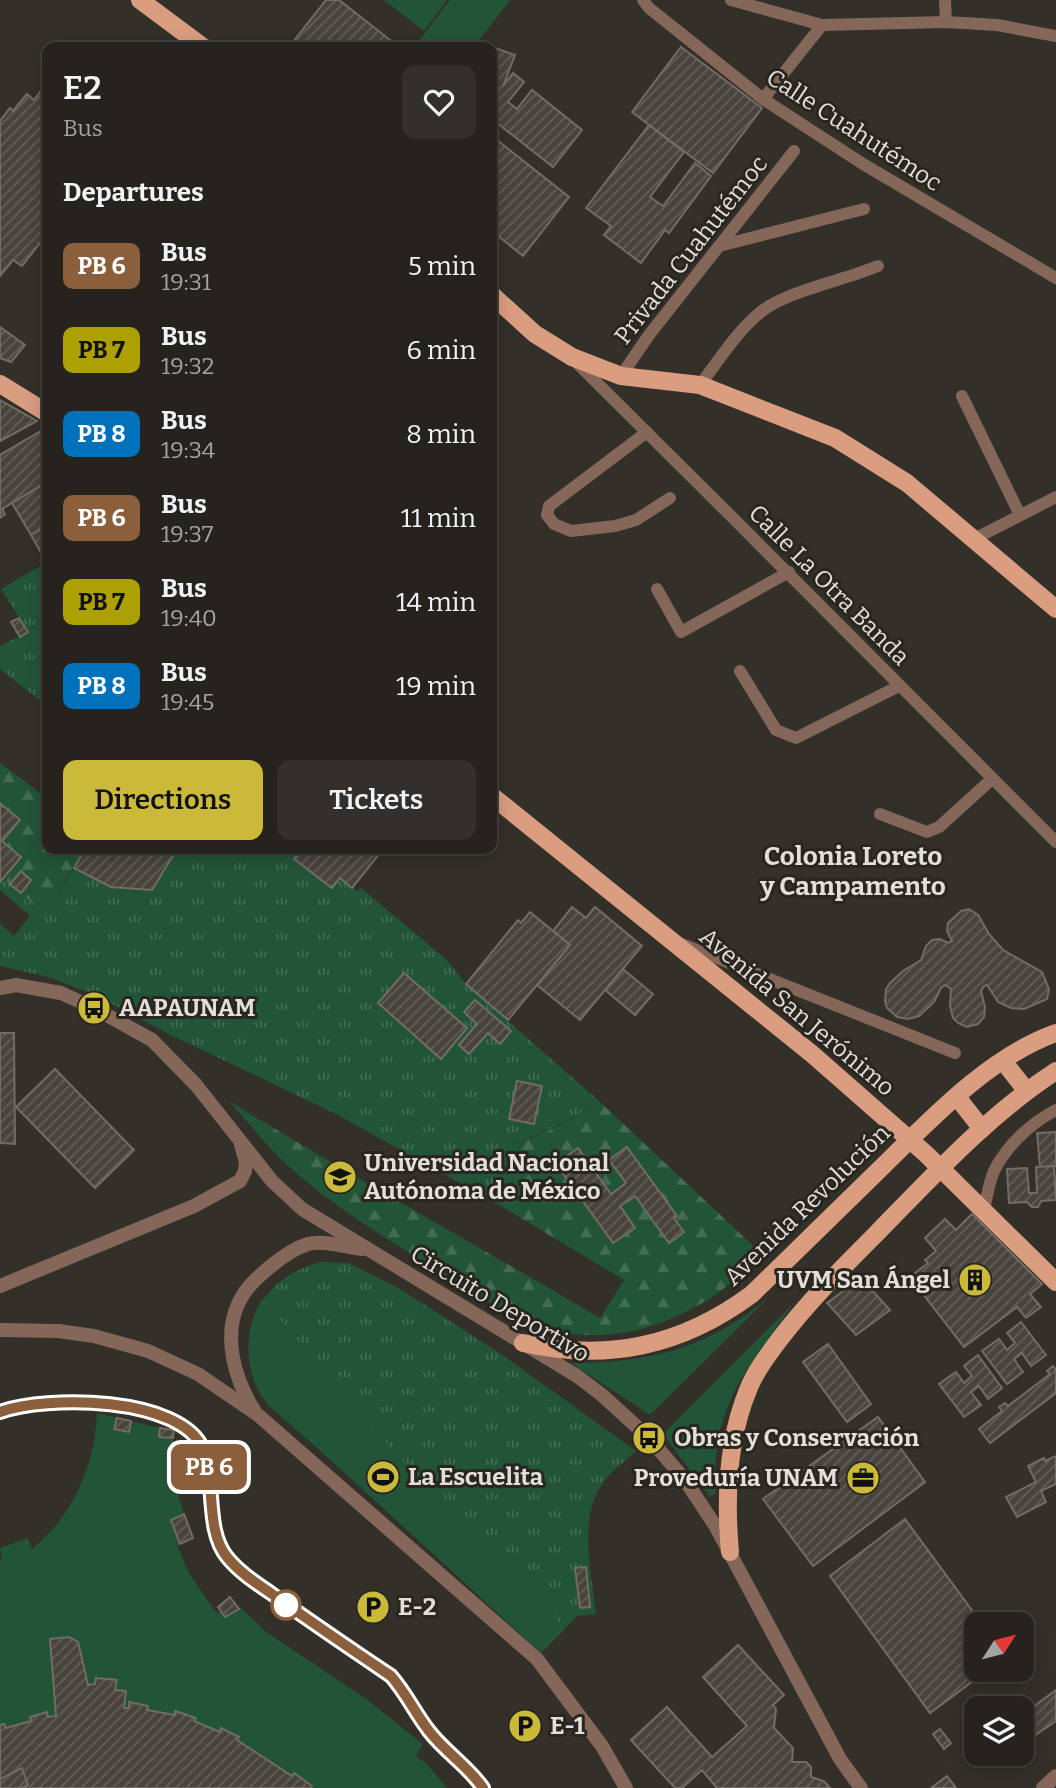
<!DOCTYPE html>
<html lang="en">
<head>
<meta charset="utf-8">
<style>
	body { margin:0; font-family:Bitter,serif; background:#322f2c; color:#f1f3f6; height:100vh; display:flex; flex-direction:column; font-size:26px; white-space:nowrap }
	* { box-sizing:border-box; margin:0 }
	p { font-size:23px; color:#a4a4a4 }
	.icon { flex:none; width:38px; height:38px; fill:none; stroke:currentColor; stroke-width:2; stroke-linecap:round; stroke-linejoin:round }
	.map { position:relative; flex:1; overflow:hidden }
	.panel { position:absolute; left:42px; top:42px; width:455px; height:812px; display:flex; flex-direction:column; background:#26231f; border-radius:14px; box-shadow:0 4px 18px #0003,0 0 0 2px #42403d }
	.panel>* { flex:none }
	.badge { padding:0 14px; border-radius:10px; font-size:24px; line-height:46px }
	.needle { width:46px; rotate:54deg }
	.tools { position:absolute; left:964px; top:1612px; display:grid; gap:14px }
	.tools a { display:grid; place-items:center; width:70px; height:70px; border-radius:14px; background:#26231f; box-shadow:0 4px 18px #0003,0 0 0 2px #42403d; font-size:35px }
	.map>.badge { position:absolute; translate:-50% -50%; box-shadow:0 0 0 4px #fff }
	h2 { padding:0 21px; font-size:26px; line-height:63px }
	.round { display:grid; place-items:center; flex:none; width:74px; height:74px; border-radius:14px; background:#322f2c }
	.overview { display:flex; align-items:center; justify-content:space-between; height:119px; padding:0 21px }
	h1 { font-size:33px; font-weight:600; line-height:52px }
	.primary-button { display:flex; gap:14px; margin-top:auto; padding:14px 21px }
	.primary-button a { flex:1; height:80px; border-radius:14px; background:#cbb939; color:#111; font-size:28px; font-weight:600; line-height:80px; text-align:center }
	.primary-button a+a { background:#322f2c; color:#f1f3f6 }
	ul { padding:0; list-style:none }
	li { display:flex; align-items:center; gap:21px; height:84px; padding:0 21px }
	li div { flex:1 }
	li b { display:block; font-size:26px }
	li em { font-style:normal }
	li .badge { min-width:77px; font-weight:700; text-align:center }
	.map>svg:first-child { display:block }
	.grass { fill:url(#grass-tufts); fill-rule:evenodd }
	.forest { fill:url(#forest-firs) }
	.garden { fill:#225438 }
	.building { fill:url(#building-hatch); stroke:#726c65; stroke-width:2 }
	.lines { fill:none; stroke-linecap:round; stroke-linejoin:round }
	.minor { stroke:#856759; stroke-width:12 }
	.tertiary { stroke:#856759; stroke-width:14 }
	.primary { stroke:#da9d80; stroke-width:18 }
	.line-casing { stroke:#fff; stroke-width:16 }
	.line { stroke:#8b5e3c; stroke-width:10 }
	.stop-dot { fill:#fff; stroke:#8b5e3c; stroke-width:3.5 }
	.labels { text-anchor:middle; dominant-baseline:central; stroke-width:6; stroke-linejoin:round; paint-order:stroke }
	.street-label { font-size:24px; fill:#e2dfdb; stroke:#29251f }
	.poi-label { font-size:24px; font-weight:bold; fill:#e2dfdb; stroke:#29251f; text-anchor:start }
	.neighbourhood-label { font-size:26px; font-weight:bold; fill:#e2dfdb; stroke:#29251f }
</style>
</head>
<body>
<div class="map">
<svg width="1056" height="1788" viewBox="0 0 1056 1788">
	<defs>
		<pattern id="grass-tufts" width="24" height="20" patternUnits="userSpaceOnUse" patternTransform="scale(1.75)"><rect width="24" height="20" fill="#225438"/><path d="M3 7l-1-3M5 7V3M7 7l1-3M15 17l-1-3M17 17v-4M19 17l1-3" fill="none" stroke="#426c54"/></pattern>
		<pattern id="forest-firs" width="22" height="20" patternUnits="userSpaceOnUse" patternTransform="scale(1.75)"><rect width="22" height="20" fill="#225438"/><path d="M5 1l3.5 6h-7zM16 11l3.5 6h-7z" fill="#426c54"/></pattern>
		<pattern id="building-hatch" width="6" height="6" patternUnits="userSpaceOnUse" patternTransform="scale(1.75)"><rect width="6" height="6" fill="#48433d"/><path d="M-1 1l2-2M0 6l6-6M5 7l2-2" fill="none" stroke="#625e58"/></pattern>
	</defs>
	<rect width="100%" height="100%" fill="#332f29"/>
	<!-- grass -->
	<g class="grass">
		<path d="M47 562V706L0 669V646L28 632 1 589Z"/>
		<path d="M177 849H302L295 858 332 888 340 878 357 891 361 888 446 959 466 984 599 1101C570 1122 536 1136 502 1149L528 1178 501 1206 336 1114 171 1035 95 995 48 977 0 966V924L14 936 30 916 0 890V882L3 878 46 914 74 868 111 887 152 890ZM404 973 467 1029 441 1058 378 1003ZM475 1000 511 1032 500 1044 488 1033 469 1054 459 1045 477 1024 465 1012Z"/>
		<path d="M320 1262 349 1263 397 1287 504 1356 636 1451C624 1462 609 1473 601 1486 578 1520 592 1574 596 1614L577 1616 546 1648 269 1406C256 1391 251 1377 250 1357 247 1307 272 1276 320 1262Z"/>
	</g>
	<!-- forest -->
	<g class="forest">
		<path d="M0 763 47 798V849H84L46 915 3 878 21 858 2 841 19 820 0 803Z"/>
		<path d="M229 1101C351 1176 477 1245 600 1318L624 1280 501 1206 527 1178 501 1149C536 1137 570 1123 599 1101L762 1254C706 1316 614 1356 532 1324 498 1311 466 1287 434 1268 383 1237 331 1205 286 1164 266 1145 248 1122 229 1101Z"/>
	</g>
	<!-- garden -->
	<g class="garden">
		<path d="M384 0H447L424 31Z"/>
		<path d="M450 0H510L474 47H414Z"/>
		<path d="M768 1298 650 1415 571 1363C652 1362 704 1350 768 1298Z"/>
		<path d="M262 1299 403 1462 518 1565 564 1630 541 1653 262 1397C244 1367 244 1329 262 1299Z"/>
		<path d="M795 1302C748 1367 710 1407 716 1493L710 1497 663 1434Z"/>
		<path d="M97 1413 160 1428 159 1437 173 1438 178 1494 184 1514 171 1520 180 1544 177 1545 189 1573 216 1613 221 1611 226 1617 240 1607 265 1631 366 1699 423 1744 416 1756 427 1764 447 1788H0V1560L2 1559 0 1548 28 1538 32 1549C73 1516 95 1465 97 1413Z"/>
	</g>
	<!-- building -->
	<g class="building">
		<path d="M326 0H339L399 47H289Z"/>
		<path d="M681 47 762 108 713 173 632 112Z"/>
		<path d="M495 48 515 55 503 86 513 73 524 82 508 102 517 109 532 90 582 130 553 167 492 119V56Z"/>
		<path d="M43 88 47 92V234L22 266 13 260 0 276V121L10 108 13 111 27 94 34 100Z"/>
		<path d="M649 125 684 152 650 197 663 206 695 163 711 176 669 233 665 230 641 263 604 235 611 226 586 208Z"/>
		<path d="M492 136 569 197 523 256 492 231Z"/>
		<path d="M0 327 25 345 11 362 0 358Z"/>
		<path d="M0 400 37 421 0 441Z"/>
		<path d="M46 428 47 482 2 509 5 514 0 518V455Z"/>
		<path d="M47 482V526L31 535 12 503Z"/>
		<path d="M47 526V547L40 551 31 535Z"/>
		<path d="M19 618 28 632 20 637 11 622Z"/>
		<path d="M0 803 20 820 2 841 21 857 0 882Z"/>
		<path d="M85 849H177L152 890 111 887 74 868Z"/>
		<path d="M302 849H383L352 888 340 878 332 888 294 859Z"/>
		<path d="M21 871 31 880 21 893 10 884Z"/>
		<path d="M572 907 586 918 595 907 642 946 580 1020 537 985 570 945 553 931Z"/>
		<path d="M969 909 978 915 989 934 1003 950 1042 972 1049 989 1047 999 1024 1009 1011 1008 998 1002 987 985 984 986 981 991 985 1007 984 1017 978 1024 967 1027 958 1023 953 1018 950 1006 951 989 945 985 941 988 934 1002 919 1016 908 1019 897 1017 887 1008 885 1002 886 989 890 983 903 971 921 960 926 946 932 940 940 939 948 943 952 941 947 931 948 923 961 911Z"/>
		<path d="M530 912 570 945 508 1020 466 984 518 920 521 923Z"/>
		<path d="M623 969 653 994 635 1015 605 990Z"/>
		<path d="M404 973 467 1028 441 1059 378 1003Z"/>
		<path d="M475 1000 511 1031 500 1044 488 1033 469 1054 459 1045 477 1024 464 1012Z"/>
		<path d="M0 1033H14L15 1144 0 1143Z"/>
		<path d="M55 1069 134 1150 95 1188 16 1107Z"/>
		<path d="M517 1081 542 1086 534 1124 509 1119Z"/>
		<path d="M1056 1132V1166L1040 1167 1037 1133Z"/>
		<path d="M627 1147 677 1216 674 1218 684 1232 669 1243 635 1196 620 1206 635 1228 613 1243 556 1164 578 1148 611 1194 626 1183 609 1160Z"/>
		<path d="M1054 1166 1056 1200 1041 1201 1038 1207H1032L1027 1202 1009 1203 1007 1169 1027 1168 1029 1193H1037L1036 1167Z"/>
		<path d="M972 1214 1042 1284 1030 1294 1041 1307 1026 1318 1017 1307 964 1347 910 1277 928 1263 925 1260 936 1251 925 1238 945 1219 956 1230Z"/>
		<path d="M861 1278 890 1310 856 1335 827 1303Z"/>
		<path d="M1021 1322 1046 1355 1031 1366 1022 1353 1014 1359 1023 1372 1007 1384 982 1351 999 1339 1007 1350 1015 1343 1007 1333Z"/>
		<path d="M828 1344 871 1404 847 1422 803 1362Z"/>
		<path d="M978 1355 1002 1388 988 1399 979 1386 971 1392 981 1405 964 1417 939 1384 956 1372 964 1383 972 1376 964 1366Z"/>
		<path d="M1053 1366 1056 1370V1393L990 1443 979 1429 1002 1411 999 1407 1005 1403 1008 1406 1050 1374 1047 1371Z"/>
		<path d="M878 1417 925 1482 813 1566 763 1499Z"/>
		<path d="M117 1418 131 1421 129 1432 114 1429Z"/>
		<path d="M160 1428 174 1430 173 1438 159 1437Z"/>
		<path d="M1056 1456V1484L1041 1491 1046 1502 1017 1517 1006 1497 1036 1482 1028 1466 1044 1458 1045 1461Z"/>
		<path d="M184 1514 193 1538 180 1544 171 1520Z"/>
		<path d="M905 1519 982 1624H976V1670H988L930 1713 830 1576Z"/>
		<path d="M586 1567 590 1607 580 1608 575 1568Z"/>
		<path d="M230 1597 239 1609 225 1617 218 1607Z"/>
		<path d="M69 1637 78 1642 88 1685 95 1684 96 1678 117 1680 115 1690 126 1691 124 1708H129V1702L148 1706 147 1710 175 1715V1711L196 1718 194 1721 220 1732 221 1728 239 1737 237 1740 292 1776 294 1773 312 1786 310 1788H0V1725L4 1724 6 1728 31 1721 30 1717 47 1712 48 1717 56 1716 50 1639Z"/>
		<path d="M738 1645 784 1695 773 1705 776 1709 774 1728 793 1748 792 1762H806L811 1767V1777L824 1781 830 1788H717L702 1770 682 1788H675L631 1740 667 1707 712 1757 747 1726 703 1677Z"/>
		<path d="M1056 1690V1721L1022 1744V1715Z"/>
		<path d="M940 1729 951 1743 944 1749 933 1734Z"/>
		<path d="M989 1754H1010L996 1763Z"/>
		<path d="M22 1768 28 1785 21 1788H0V1779Z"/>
		<path d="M947 1776 956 1788H931Z"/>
	</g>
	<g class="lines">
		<!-- minor -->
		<g class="minor">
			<path d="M643 0 649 8 763 99 863 164 1056 278"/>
			<path d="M731 0 822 25 946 22 997 25 1056 36"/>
			<path d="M945 0 946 22"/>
			<path d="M763 99 822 25"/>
			<path d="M719 246 864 209"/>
			<path d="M576 362C737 521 896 682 1056 842"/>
			<path d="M621 376 649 335 794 151"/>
			<path d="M700 385C719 360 737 331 762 311 788 291 845 280 878 266"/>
			<path d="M962 396 1020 515"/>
			<path d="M647 432 549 506 547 515 554 524 571 531 615 526 636 520 670 498"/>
			<path d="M974 539 1056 497"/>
			<path d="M657 589 681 632 789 572"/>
			<path d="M740 671 776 730 796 738 899 686"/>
			<path d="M880 814 927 832 939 827 992 779"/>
			<path d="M682 944 955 1053"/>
			<path d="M984 1209C987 1197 989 1182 994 1171 1007 1145 1031 1123 1056 1110"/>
		</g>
		<!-- tertiary -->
		<g class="tertiary">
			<path d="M0 988 16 985 61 993 94 1008 152 1040 196 1085 272 1181 302 1209 577 1376 602 1395 649 1438 685 1480 716 1527 840 1759 861 1788"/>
			<path d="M0 1286 194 1206 240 1181 245 1171 246 1162 241 1145"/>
			<path d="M0 1330 58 1331 94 1336 148 1351 198 1374 258 1415 537 1659 602 1746 626 1788"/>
			<path d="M254 1410C235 1380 222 1337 239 1302 246 1287 259 1276 271 1266 282 1257 295 1248 308 1244 325 1240 345 1247 362 1249"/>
			<path d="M1043 1788 1056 1776"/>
		</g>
		<!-- primary -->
		<g class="primary">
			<path d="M140 0 203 47"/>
			<path d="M492 295 535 334 572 357 621 376 700 385 835 438 907 483 1056 609"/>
			<path d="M0 384 47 413"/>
			<path d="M492 796 812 1054 926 1154 1056 1282"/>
			<path d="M1003 1061 1026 1090"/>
			<path d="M957 1097 982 1129"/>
			<path d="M523 1343C608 1362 682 1346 752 1294 794 1253 837 1211 879 1170 929 1121 988 1057 1056 1033"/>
			<path d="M730 1552C725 1497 727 1441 748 1390 755 1372 767 1356 779 1340 808 1302 841 1269 875 1235 932 1177 988 1115 1056 1071"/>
		</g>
	</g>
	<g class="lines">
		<defs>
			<path id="line" d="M0 1412C45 1395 181 1396 203 1449 216 1482 205 1530 227 1557 239 1572 256 1583 272 1594 311 1622 351 1649 391 1676 406 1693 415 1713 429 1731 445 1752 468 1766 483 1788"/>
		</defs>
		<!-- line casing -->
		<use href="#line" class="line-casing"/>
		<!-- line -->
		<use href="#line" class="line"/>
	</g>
	<!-- icons -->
	<defs>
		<symbol id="bus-disc" viewBox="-11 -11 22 22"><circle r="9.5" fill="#cbb939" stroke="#29251f"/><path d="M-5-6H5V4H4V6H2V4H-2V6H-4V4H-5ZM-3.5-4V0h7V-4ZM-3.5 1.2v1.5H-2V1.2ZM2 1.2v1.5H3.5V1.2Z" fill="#111"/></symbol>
		<symbol id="university-disc" viewBox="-11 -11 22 22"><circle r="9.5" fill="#cbb939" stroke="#29251f"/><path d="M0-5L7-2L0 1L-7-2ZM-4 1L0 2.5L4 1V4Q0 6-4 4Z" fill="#111"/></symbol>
		<symbol id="building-disc" viewBox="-11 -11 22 22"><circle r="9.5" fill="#cbb939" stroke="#29251f"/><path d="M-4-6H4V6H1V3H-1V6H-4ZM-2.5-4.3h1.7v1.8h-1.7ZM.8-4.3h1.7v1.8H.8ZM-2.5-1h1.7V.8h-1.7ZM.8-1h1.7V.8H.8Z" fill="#111"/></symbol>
		<symbol id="stadium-disc" viewBox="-11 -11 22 22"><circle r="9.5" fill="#cbb939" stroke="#29251f"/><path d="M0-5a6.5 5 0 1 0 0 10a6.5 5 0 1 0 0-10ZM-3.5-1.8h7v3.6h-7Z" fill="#111"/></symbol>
		<symbol id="office-disc" viewBox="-11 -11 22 22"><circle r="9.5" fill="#cbb939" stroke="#29251f"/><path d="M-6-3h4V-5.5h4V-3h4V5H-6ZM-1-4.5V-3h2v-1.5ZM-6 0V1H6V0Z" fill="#111"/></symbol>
		<symbol id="parking-disc" viewBox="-11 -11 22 22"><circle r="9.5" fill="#cbb939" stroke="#29251f"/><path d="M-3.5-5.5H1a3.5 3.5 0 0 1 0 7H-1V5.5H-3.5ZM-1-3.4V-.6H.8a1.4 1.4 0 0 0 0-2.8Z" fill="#111"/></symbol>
	</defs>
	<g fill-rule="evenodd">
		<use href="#bus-disc" x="75" y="989" width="38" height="38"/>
		<use href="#university-disc" x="321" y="1158" width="38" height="38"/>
		<use href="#building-disc" x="956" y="1261" width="38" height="38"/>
		<use href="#bus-disc" x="630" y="1419" width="38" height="38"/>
		<use href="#stadium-disc" x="364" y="1458" width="38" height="38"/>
		<use href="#office-disc" x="844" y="1459" width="38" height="38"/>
		<use href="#parking-disc" x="354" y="1588" width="38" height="38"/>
		<use href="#parking-disc" x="506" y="1707" width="38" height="38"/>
	</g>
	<!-- markers -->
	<circle class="stop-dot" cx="286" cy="1605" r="14"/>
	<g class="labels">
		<!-- street labels -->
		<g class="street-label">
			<text transform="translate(854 130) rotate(33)">Calle Cuahutémoc</text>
			<text transform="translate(691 250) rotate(-52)">Privada Cuahutémoc</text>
			<text transform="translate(829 585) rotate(45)">Calle La Otra Banda</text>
			<text transform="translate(797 1012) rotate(40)">Avenida San Jerónimo</text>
			<text transform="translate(807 1205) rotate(-44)">Avenida Revolución</text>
			<text transform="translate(500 1304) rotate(31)">Circuito Deportivo</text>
		</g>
		<!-- poi labels -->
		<g class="poi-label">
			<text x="119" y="1008">AAPAUNAM</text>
			<text x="364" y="1163">Universidad Nacional<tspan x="364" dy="28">Autónoma de México</tspan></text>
			<text x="950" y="1280" text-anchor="end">UVM San Ángel</text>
			<text x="674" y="1438">Obras y Conservación</text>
			<text x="408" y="1477">La Escuelita</text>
			<text x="838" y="1478" text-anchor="end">Proveduría UNAM</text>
			<text x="398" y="1607">E-2</text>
			<text x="550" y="1726">E-1</text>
		</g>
		<!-- neighbourhood labels -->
		<g class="neighbourhood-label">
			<text x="853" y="856">Colonia Loreto<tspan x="853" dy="30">y Campamento</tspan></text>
		</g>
	</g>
</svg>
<div class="tools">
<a><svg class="needle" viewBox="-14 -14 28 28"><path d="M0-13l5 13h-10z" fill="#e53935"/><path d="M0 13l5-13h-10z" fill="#a4a4a4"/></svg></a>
<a><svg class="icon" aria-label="layers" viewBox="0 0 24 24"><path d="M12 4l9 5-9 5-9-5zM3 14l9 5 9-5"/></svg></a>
</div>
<b class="badge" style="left:209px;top:1467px;background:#8b5e3c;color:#fff">PB 6</b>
<section class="panel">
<div class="overview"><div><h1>E2</h1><p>Bus</p></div><a class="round"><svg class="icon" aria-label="heart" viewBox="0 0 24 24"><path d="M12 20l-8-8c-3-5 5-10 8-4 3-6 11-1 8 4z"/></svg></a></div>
<h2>Departures</h2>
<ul>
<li><span class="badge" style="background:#8b5e3c;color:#fff">PB 6</span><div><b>Bus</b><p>19:31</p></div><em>5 min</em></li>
<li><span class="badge" style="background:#aca003;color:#111">PB 7</span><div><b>Bus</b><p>19:32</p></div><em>6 min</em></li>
<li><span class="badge" style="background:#0072bc;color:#fff">PB 8</span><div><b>Bus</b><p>19:34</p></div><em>8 min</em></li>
<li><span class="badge" style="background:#8b5e3c;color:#fff">PB 6</span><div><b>Bus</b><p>19:37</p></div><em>11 min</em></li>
<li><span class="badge" style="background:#aca003;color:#111">PB 7</span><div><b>Bus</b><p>19:40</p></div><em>14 min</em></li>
<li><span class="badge" style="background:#0072bc;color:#fff">PB 8</span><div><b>Bus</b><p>19:45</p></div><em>19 min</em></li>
</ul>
<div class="primary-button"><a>Directions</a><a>Tickets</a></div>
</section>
</div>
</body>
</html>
